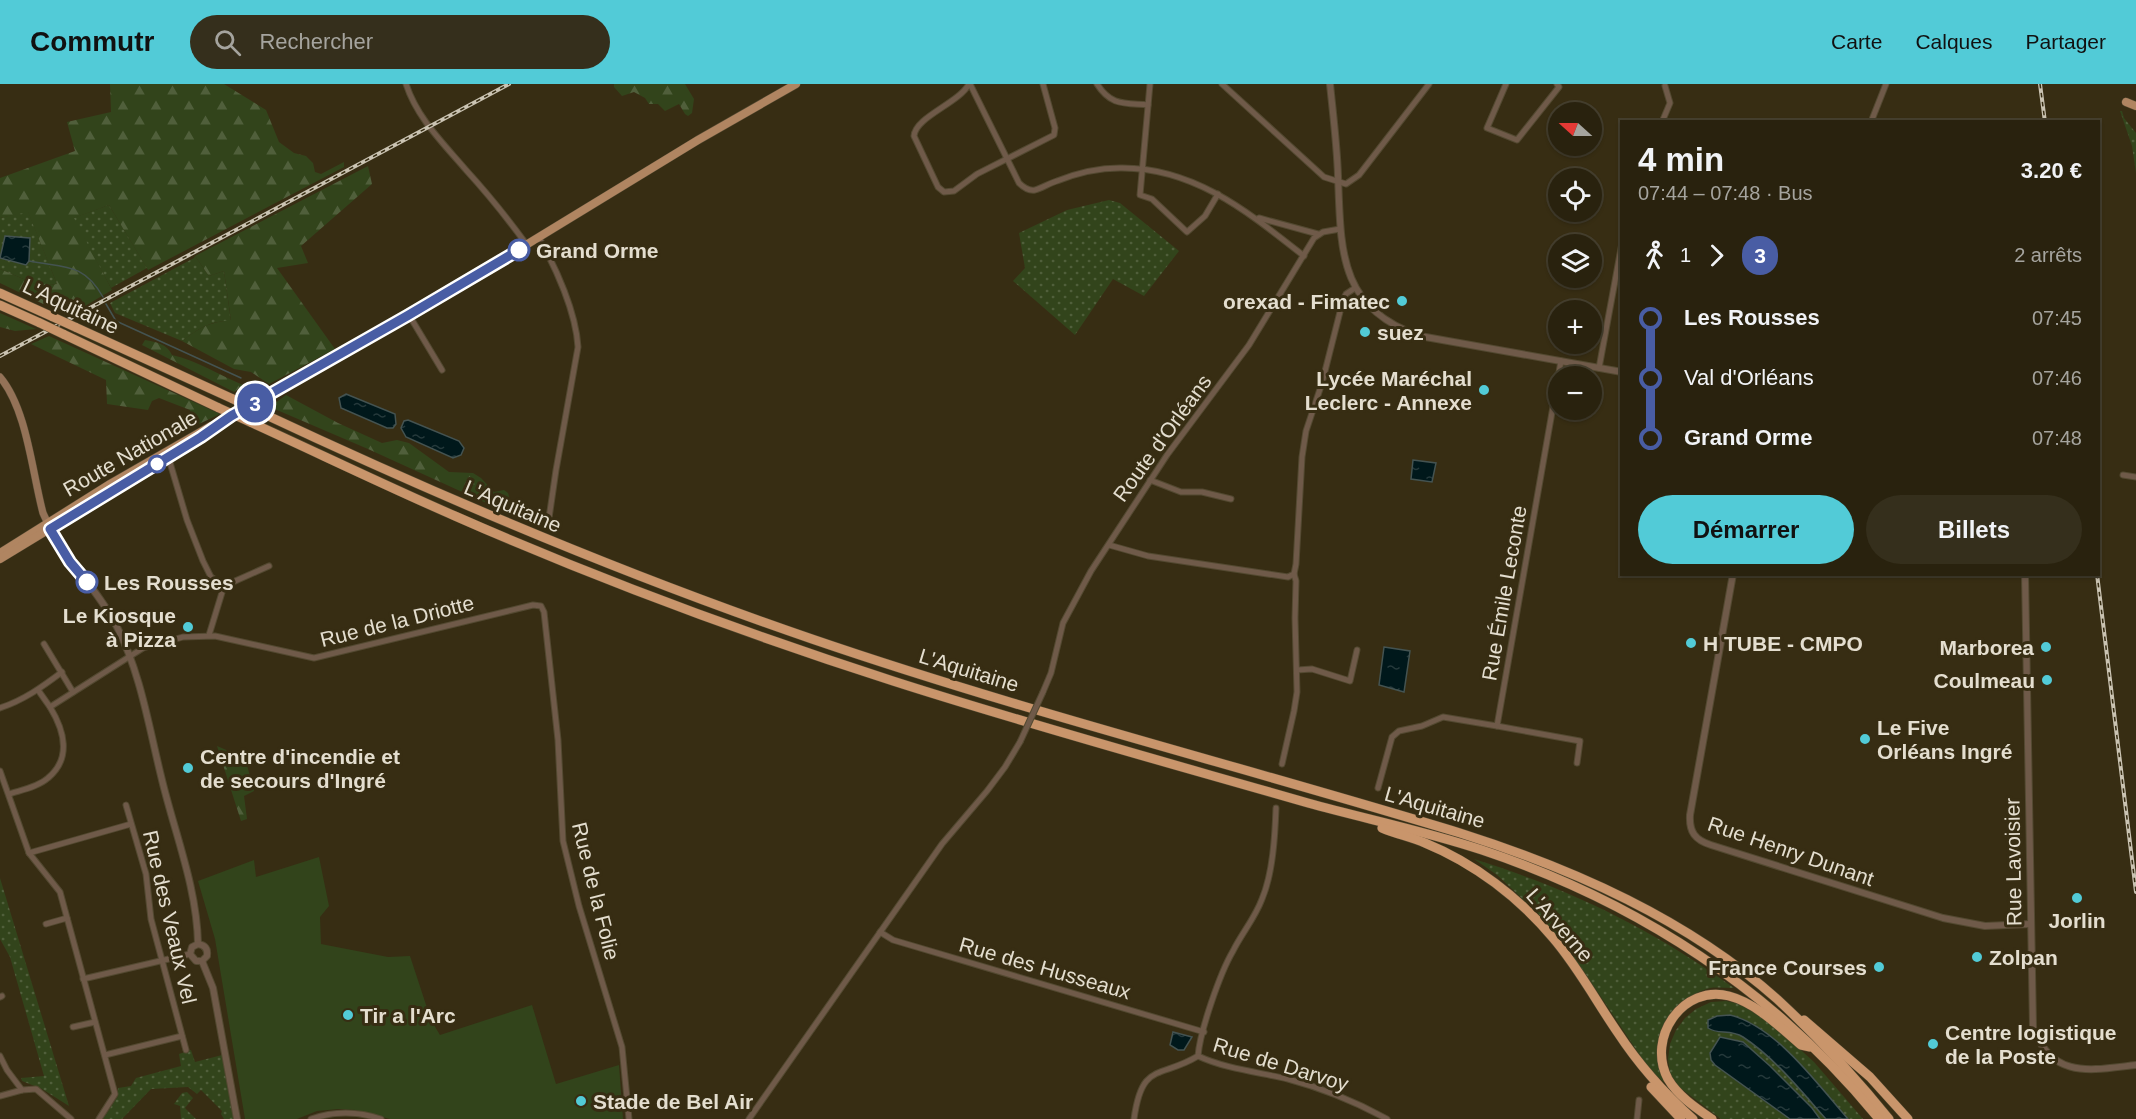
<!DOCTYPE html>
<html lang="fr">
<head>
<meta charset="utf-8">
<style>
	body { margin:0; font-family:Arial,sans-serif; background:#352f1c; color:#f1f3f6; height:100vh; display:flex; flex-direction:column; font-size:22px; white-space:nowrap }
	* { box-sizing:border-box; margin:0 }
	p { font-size:20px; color:#a5a49e }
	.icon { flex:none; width:33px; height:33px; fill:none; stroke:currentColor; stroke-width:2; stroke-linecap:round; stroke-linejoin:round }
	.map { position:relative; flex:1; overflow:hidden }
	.drawer { position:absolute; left:1620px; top:36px; width:480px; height:456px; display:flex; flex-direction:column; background:#29220e; border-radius:0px; box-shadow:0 2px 4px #0004,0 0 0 2px #453f2e }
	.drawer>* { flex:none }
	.badge { padding:0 12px; border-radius:20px; font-size:21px; line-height:39px }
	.needle { width:39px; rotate:291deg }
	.buttons { position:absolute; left:1548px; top:18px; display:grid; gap:12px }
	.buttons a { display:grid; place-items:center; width:54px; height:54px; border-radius:50%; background:#29220e; box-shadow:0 2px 4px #0004,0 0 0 2px #453f2e; font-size:30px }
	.map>.badge { position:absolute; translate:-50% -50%; box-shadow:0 0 0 3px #fff }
	.legs { display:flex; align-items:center; gap:9px; height:66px; padding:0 18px; font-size:20px }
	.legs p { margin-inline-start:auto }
	.overview { display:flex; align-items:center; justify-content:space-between; height:102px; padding:0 18px }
	h1 { font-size:33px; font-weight:600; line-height:45px }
	.primary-button { display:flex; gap:12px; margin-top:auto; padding:12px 18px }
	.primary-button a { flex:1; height:69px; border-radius:36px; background:#52cbd7; color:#111; font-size:24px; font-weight:600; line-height:69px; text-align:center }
	.primary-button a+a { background:#352f1c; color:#f1f3f6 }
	ul { padding:0 18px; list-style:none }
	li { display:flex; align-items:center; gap:21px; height:60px; font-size:22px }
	li i { display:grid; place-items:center; width:9px; height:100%; margin:0 8px; background:currentColor }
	li i::after { content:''; width:15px; height:15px; margin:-8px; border:4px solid; border-radius:50%; background:#29220e }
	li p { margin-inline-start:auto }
	li:first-child i { background:linear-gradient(#0000 50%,currentColor 0) }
	li:last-child i { background:linear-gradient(currentColor 50%,#0000 0) }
	header { display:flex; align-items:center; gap:36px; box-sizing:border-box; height:84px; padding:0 30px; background:#52cbd7; color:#111 }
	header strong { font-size:28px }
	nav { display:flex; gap:33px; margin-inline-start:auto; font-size:21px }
	.search { width:420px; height:54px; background:#352f1c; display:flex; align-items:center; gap:15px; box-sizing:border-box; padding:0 21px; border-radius:33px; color:#a5a49e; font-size:22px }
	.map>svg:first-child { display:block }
	.green { fill:url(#green-dots) }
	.forest { fill:url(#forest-firs) }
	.pitch { fill:#32441b }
	.water { fill:url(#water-ripples); stroke:#445351; stroke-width:1.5 }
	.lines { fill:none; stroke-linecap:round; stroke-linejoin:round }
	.stream { stroke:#445351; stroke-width:1.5 }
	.minor-casing { stroke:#534931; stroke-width:7 }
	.tertiary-casing { stroke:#534931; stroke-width:8 }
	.secondary-casing { stroke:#534931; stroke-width:8 }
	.primary-casing { stroke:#534931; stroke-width:9 }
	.motorway-casing { stroke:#534931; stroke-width:10 }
	.minor { stroke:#6f5a49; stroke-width:5 }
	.tertiary { stroke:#6f5a49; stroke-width:6 }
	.secondary { stroke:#947257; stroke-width:7 }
	.primary { stroke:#b08561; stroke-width:8 }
	.motorway { stroke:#c9956b; stroke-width:9 }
	.rail-casing { stroke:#cac3b2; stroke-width:4 }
	.rail { stroke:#372d13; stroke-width:1.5; stroke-dasharray:4.5; stroke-linecap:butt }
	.minor-bridge-casing { stroke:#534931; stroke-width:7; stroke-linecap:butt }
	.motorway-bridge-casing { stroke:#534931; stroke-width:10; stroke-linecap:butt }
	.minor-bridge { stroke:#6f5a49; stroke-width:5 }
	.motorway-bridge { stroke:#c9956b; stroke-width:9 }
	.line-1-casing { stroke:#fff; stroke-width:14 }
	.line-1 { stroke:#495da4; stroke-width:9 }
	.stop-1-dot { fill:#fff; stroke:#495da4; stroke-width:3 }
	.poi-dot { fill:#52cbd7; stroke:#372d13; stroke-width:2 }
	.labels { text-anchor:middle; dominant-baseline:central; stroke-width:6; stroke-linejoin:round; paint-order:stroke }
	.stop-label { font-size:21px; font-weight:bold; fill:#e4decf; stroke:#372d13; text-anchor:start }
	.poi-label { font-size:21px; font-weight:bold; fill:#e4decf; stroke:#372d13; text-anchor:start }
	.street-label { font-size:21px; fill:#e4decf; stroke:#372d13 }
</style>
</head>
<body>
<header>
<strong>Commutr</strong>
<div class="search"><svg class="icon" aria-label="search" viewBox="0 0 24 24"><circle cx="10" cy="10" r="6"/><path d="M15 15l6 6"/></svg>Rechercher</div>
<nav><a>Carte</a><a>Calques</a><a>Partager</a></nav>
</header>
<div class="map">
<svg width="2136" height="1035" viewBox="0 0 2136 1035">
	<defs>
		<pattern id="green-dots" width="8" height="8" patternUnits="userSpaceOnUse" patternTransform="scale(1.5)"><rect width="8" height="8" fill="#32441b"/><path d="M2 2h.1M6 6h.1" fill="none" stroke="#505f3b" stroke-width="1.8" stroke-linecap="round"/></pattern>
		<pattern id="forest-firs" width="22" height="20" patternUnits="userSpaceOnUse" patternTransform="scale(1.5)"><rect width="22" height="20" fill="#32441b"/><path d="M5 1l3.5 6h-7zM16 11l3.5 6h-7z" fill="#505f3b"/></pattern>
		<pattern id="water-ripples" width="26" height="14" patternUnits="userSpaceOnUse" patternTransform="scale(1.5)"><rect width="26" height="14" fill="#00181b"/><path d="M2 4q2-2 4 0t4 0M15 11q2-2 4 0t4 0" fill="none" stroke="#25393b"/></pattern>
	</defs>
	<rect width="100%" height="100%" fill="#372d13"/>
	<!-- green -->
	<g class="green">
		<path d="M2120 27H2122L2124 34 2136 49V89L2132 62Z"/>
		<path d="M1109 116 1120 119 1179 167 1144 212 1113 195 1075 251 1013 197 1025 184 1019 149 1067 126Z"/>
		<path d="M109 121 147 184 111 204 73 134Z"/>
		<path d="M28 127 57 200 40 202 0 185V134Z"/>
		<path d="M195 172 209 192 224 187 231 237C209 237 200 244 182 257L115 229 110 219 194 174Z"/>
		<path d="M1474 775C1570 805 1652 845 1734 904 1726 904 1717 903 1710 904 1689 909 1659 933 1660 956 1660 969 1670 993 1674 1007L1649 985 1585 889 1538 829 1497 791Z"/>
		<path d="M0 794 69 1022 42 1005 22 997 21 994 44 992 10 873 0 855Z"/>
		<path d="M1726 917 1739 920 1758 928 1781 948 1814 978 1863 1035H1721L1679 1003 1670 989 1668 975 1670 960 1676 946 1685 934 1696 925 1711 918Z"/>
		<path d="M191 966 195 978 222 971 234 1030 233 1035H224L221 1030 222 1027 201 1006 197 1010 188 1003 151 1005 122 1035H103L118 1012V1004L131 1002 136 994 181 982 179 970Z"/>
		<path d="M187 1008 193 1014 185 1024 196 1035H181L180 1022 174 1020 182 1009Z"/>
	</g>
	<!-- forest -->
	<g class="forest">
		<path d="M110 0H224L266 26 279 58 294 69 306 72 313 79 315 88 321 90 344 78V83L148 186 109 121 74 134 112 206 68 232 0 199V185L40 202 57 200 28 128 0 134V94L75 67 67 38 111 28Z"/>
		<path d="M614 0H685L694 15 692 29 688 32 685 30 679 20 665 27 658 20H649L645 14 634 8 622 12 614 3Z"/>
		<path d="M368 82 372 100 301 162 308 179 277 184 335 265 269 300 251 288 234 285 182 257C201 243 207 239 231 236L224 187 209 192 195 172Z"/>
		<path d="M0 229 36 245 15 247 0 243Z"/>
		<path d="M49 252 220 330 199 340 191 334 190 326 159 314 152 317 148 326 107 320 106 296 31 260Z"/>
		<path d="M145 256C157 258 167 260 172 271 198 277 219 291 243 301L234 308 142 261Z"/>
		<path d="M286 311 338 339 382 359 397 356 409 359 449 388 473 389 481 394 494 408 504 406 508 409 512 422 542 434 539 443 368 365 270 323Z"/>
		<path d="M217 662 245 674 254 707 244 712 247 735 241 737Z"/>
	</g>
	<!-- pitch -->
	<path class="pitch" d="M319 773 329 822 320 833 321 860 388 873 410 872 431 936 440 951 532 921 556 1000 619 981 623 1035H390L355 1026 339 1025 317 1027 297 1035H245L215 855 198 797 254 776 256 793Z"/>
	<!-- water -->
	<g class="water">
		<path d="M5 152 30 154 29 177 26 181 0 174Z"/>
		<path d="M346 310 395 330 396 340 393 344H387L341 324 339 314Z"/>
		<path d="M408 336 459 357 464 364 461 371 453 374 406 353 401 344 404 337Z"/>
		<path d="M1413 376 1436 379 1432 398 1411 395Z"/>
		<path d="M1384 563 1410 567 1404 608 1379 601Z"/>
		<path d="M1730 931C1776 942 1818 1001 1848 1035H1826C1801 1007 1775 974 1743 953 1730 945 1718 951 1708 944V936L1717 932Z"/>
		<path d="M1173 948 1192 953 1184 966H1178L1170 961Z"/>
		<path d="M1720 953 1743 958 1770 982 1812 1024 1820 1035H1790L1715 981 1711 976 1710 969Z"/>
	</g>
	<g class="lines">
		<!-- stream -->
		<g class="stream">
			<path d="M29 177C64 184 83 178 103 213"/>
			<path d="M106 220 116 237 241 294"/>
		</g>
		<defs>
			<g id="minor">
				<path d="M406 0C417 34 443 59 466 86 488 110 508 135 527 161"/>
				<path d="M969 0C959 19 915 33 914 52L938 103 944 108 954 107 977 90 1054 51 1055 44 1043 0"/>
				<path d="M970 0 1019 99C1023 103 1029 107 1035 106 1042 104 1050 99 1057 97 1077 89 1098 84 1120 84 1194 83 1248 128 1304 172"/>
				<path d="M1097 0C1111 22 1124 19 1148 21"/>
				<path d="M1150 0 1140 111 1152 115 1187 148 1205 132 1218 110"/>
				<path d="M1222 0 1324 93 1346 100 1359 91 1429 0"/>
				<path d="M1506 0 1487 44 1517 56 1559 3 1557 0"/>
				<path d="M1662 38 1670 19 1665 2"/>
				<path d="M1871 38 1886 0"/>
				<path d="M1259 134 1318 150"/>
				<path d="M539 154C556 184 576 228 578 263L556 386 549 434"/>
				<path d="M409 231 442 286"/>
				<path d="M1561 277 1497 642 1580 657 1577 679"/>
				<path d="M1599 284 1622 159"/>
				<path d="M168 372 187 436 203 477 211 493 224 502"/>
				<path d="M2123 391 2136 393"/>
				<path d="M1150 396 1181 408H1202L1231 415"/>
				<path d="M1109 461 1148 472 1288 493 1294 490"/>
				<path d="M224 502 269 482"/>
				<path d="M209 551 224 502"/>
				<path d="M44 560 73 608"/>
				<path d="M1297 586 1312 585 1350 597 1357 566"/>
				<path d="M38 606 50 623"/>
				<path d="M1043 608 1051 589 1063 539 1091 487 1167 371 1249 261 1314 154 1323 148 1340 145"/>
				<path d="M0 624C24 616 42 603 62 588"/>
				<path d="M1282 680 1294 627 1297 608 1295 534 1296 497 1294 490 1296 480 1302 373 1306 347 1322 299 1343 216 1346 210 1355 204"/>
				<path d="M0 687 29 769 60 808 115 1010 99 1035"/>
				<path d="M1378 704 1392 653 1399 647 1422 642 1443 633 1497 642"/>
				<path d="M9 710C21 706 38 703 48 694 72 674 64 646 50 623L143 564 183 553 215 552 314 574 533 521 541 522 544 528 558 656 563 757 579 822 622 963 629 1035"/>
				<path d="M126 721 146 790 151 835 186 966"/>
				<path d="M29 769 131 740"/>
				<path d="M46 840 67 834"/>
				<path d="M880 848 893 856 1204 948"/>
				<path d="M83 895 190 870"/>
				<path d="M0 913 2 912"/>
				<path d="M73 943 95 938"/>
				<path d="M105 971 182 952"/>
				<path d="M0 972 7 986 22 1006 36 1005 71 1035"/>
				<path d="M1198 972C1200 947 1220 889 1233 867 1242 849 1255 834 1262 815 1273 789 1275 751 1276 724"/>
				<path d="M1198 972C1226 985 1258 988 1288 995 1322 1004 1356 1018 1387 1035"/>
				<path d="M0 1012 22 1006"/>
				<path d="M311 1035C334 1027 357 1027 381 1035"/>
				<path d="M749 1035 942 760 987 707 1005 683 1020 658"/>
				<path d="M1134 1035C1142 977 1160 995 1198 972"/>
				<path d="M1637 1035 1639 1016"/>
			</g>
			<g id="tertiary">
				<path d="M1330 0C1333 30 1337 61 1338 92 1341 166 1338 224 1420 252L1622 288"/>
				<path d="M50 445C69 480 99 507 117 543 141 590 149 644 162 696 175 750 197 804 198 860"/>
				<path d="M1733 490 1690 731C1689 748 1695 756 1711 761L1943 834 1985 842 2030 840"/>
				<path d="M2025 490 2033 943C2052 996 2091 986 2136 981"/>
				<path d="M198 860 192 863 190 870 196 877H202"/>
				<path d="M198 860C205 861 208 865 207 872L202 877"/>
				<path d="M202 877 213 904 237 1035"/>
			</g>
			<path id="secondary" d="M0 293C27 325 32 388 43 429L49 442"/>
			<g id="primary">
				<path d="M2126 18 2136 22"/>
				<path d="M0 469 110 400 211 342"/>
				<path d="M0 475 201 353 231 332 426 222 698 56 796 0"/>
			</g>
			<g id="motorway">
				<path d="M0 209 53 233"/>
				<path d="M0 221 40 239"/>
				<path d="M75 243 233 315"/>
				<path d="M63 250 219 324"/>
				<path d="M264 330C443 414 625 491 812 555 1025 628 1244 683 1460 749 1573 785 1687 835 1777 915 1817 952 1855 993 1889 1035"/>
				<path d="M250 338C318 369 386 402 455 432 598 495 744 549 893 597 1030 641 1169 679 1308 719 1366 735 1425 747 1482 766 1638 818 1775 907 1879 1035"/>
				<path d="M1382 744C1396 750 1411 753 1425 759 1474 779 1520 814 1553 854 1578 883 1596 917 1618 949 1639 981 1664 1009 1693 1035"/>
				<path d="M1804 936 1870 993 1908 1035"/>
				<path d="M1651 1003 1681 1035"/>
				<path d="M1712 1035C1696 1024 1678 1012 1668 995 1646 954 1683 900 1729 912 1756 919 1780 943 1801 961L1810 963"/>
			</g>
		</defs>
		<!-- minor casing -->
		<use href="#minor" class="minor-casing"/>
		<!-- tertiary casing -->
		<use href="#tertiary" class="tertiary-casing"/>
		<!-- secondary casing -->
		<use href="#secondary" class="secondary-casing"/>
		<!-- primary casing -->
		<use href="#primary" class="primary-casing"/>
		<!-- motorway casing -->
		<use href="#motorway" class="motorway-casing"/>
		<!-- minor -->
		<use href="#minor" class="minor"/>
		<!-- tertiary -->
		<use href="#tertiary" class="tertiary"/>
		<!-- secondary -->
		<use href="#secondary" class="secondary"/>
		<!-- primary -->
		<use href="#primary" class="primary"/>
		<!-- motorway -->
		<use href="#motorway" class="motorway"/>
		<defs>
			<g id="rail">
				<path d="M2040 0 2045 38"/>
				<path d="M0 272 509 0"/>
				<path d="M2097 490 2136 808"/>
			</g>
		</defs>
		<!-- rail casing -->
		<use href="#rail" class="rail-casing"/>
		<!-- rail -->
		<use href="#rail" class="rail"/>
		<defs>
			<path id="minor-bridge" d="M1020 658 1043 608"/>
			<g id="motorway-bridge">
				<path d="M53 233 75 243"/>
				<path d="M40 239 63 250"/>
				<path d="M233 315 264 330"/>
				<path d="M219 324 250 338"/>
			</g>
		</defs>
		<!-- minor-bridge casing -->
		<use href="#minor-bridge" class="minor-bridge-casing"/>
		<!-- motorway-bridge casing -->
		<use href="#motorway-bridge" class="motorway-bridge-casing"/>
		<!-- minor-bridge -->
		<use href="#minor-bridge" class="minor-bridge"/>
		<!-- motorway-bridge -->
		<use href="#motorway-bridge" class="motorway-bridge"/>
	</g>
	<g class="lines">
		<defs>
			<path id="line-1" d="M87 498 70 478 50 445 201 353 231 332 407 232 519 166"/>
		</defs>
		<!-- line-1 casing -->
		<use href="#line-1" class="line-1-casing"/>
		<!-- line-1 -->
		<use href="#line-1" class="line-1"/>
	</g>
	<!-- markers -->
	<g class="stop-1-dot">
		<circle cx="519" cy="166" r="10"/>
		<circle cx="157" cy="380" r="8"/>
		<circle cx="87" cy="498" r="10"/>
	</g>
	<g class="poi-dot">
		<circle cx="1402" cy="217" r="6"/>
		<circle cx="1365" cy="248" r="6"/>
		<circle cx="1484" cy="306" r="6"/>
		<circle cx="188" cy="543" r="6"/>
		<circle cx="1691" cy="559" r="6"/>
		<circle cx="2046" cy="563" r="6"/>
		<circle cx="2047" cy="596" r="6"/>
		<circle cx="1865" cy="655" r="6"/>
		<circle cx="188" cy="684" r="6"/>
		<circle cx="2077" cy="814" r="6"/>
		<circle cx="1977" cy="873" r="6"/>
		<circle cx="1879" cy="883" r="6"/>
		<circle cx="348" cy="931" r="6"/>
		<circle cx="1933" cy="960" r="6"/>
		<circle cx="581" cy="1017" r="6"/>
	</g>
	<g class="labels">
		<!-- stop labels -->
		<g class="stop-label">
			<text x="536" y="166">Grand Orme</text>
			<text x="104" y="498">Les Rousses</text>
		</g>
		<!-- poi labels -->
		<g class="poi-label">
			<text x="1390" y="217" text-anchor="end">orexad - Fimatec</text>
			<text x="1377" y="248">suez</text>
			<text x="1472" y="294" text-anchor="end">Lycée Maréchal<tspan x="1472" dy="24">Leclerc - Annexe</tspan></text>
			<text x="176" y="531" text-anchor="end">Le Kiosque<tspan x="176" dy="24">à Pizza</tspan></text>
			<text x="1703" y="559">H TUBE - CMPO</text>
			<text x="2034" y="563" text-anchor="end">Marborea</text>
			<text x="2035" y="596" text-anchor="end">Coulmeau</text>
			<text x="1877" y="643">Le Five<tspan x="1877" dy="24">Orléans Ingré</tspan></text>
			<text x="200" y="672">Centre d'incendie et<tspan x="200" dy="24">de secours d'Ingré</tspan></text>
			<text x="2077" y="836" text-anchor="middle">Jorlin</text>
			<text x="1989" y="873">Zolpan</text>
			<text x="1867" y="883" text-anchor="end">France Courses</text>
			<text x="360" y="931">Tir a l'Arc</text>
			<text x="1945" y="948">Centre logistique<tspan x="1945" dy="24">de la Poste</tspan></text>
			<text x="593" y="1017">Stade de Bel Air</text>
		</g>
		<!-- street labels -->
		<g class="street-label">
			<text transform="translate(71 222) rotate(25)">L'Aquitaine</text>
			<text transform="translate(1162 354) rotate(-54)">Route d'Orléans</text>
			<text transform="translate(130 369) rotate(-30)">Route Nationale</text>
			<text transform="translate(513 422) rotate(23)">L'Aquitaine</text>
			<text transform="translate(1504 509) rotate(-80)">Rue Émile Leconte</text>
			<text transform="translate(397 537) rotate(-14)">Rue de la Driotte</text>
			<text transform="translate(969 586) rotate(17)">L'Aquitaine</text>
			<text transform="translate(1435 723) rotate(16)">L'Aquitaine</text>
			<text transform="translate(1791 767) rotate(19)">Rue Henry Dunant</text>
			<text transform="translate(2013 778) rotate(-91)">Rue Lavoisier</text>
			<text transform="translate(596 807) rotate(76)">Rue de la Folie</text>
			<text transform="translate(170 833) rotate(77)">Rue des Veaux Vel</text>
			<text transform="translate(1560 841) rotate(49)">L'Arverne</text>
			<text transform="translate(1045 884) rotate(16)">Rue des Husseaux</text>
			<text transform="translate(1281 980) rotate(17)">Rue de Darvoy</text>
		</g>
	</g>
</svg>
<div class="buttons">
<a><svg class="needle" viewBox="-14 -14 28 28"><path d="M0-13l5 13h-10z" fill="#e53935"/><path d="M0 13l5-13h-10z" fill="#a5a49e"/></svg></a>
<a><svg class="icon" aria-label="locate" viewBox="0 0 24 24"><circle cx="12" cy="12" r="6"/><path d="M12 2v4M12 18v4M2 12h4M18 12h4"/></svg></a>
<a><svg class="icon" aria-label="layers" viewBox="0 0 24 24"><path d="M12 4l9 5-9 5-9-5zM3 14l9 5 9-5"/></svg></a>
<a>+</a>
<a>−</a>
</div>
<b class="badge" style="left:255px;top:319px;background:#495da4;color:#fff">3</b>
<section class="drawer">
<div class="overview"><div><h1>4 min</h1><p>07:44 – 07:48 · Bus</p></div><b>3.20 €</b></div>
<div class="legs"><svg class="icon" aria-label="walk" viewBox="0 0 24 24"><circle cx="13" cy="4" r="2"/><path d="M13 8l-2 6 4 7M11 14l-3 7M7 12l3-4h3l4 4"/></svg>1<svg class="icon" aria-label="forward" viewBox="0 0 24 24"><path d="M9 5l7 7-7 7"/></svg><b class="badge" style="background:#495da4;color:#fff">3</b><p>2 arrêts</p></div>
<ul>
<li><i style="color:#495da4"></i><b>Les Rousses</b><p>07:45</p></li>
<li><i style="color:#495da4"></i><span>Val d'Orléans</span><p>07:46</p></li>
<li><i style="color:#495da4"></i><b>Grand Orme</b><p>07:48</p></li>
</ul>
<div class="primary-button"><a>Démarrer</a><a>Billets</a></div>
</section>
</div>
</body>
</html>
